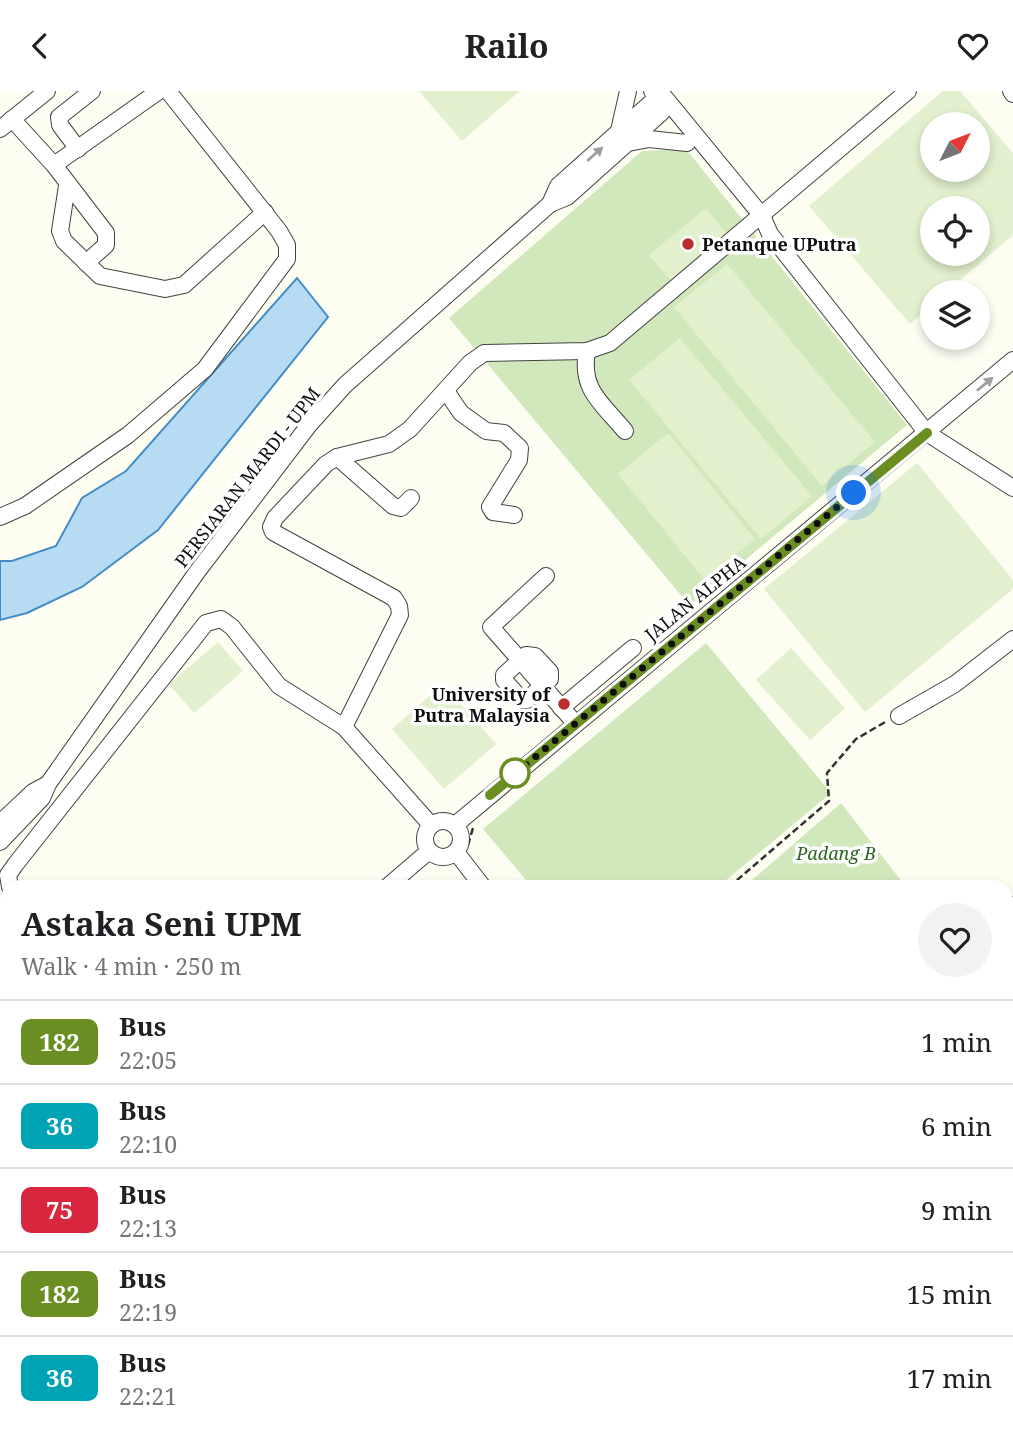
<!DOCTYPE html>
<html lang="en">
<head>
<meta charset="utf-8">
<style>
	body { margin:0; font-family:"Noto Serif",serif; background:#f2f2f2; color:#202124; height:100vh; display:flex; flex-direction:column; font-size:26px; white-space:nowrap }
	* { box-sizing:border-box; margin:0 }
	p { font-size:23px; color:#757577 }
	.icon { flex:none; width:38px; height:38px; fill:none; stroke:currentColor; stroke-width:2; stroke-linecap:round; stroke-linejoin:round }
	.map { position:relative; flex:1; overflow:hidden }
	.panel { position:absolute; left:0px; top:789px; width:1013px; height:555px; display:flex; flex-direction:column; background:#fff; border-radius:21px 21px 0 0; box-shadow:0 4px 10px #0003 }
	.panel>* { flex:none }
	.badge { padding:0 14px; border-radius:10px; font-size:24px; line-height:46px }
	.needle { width:46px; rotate:48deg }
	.controls { position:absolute; left:920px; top:21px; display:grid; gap:14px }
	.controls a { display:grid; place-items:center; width:70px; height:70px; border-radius:50%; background:#fff; box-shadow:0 4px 10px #0003; font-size:35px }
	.you { position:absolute; width:35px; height:35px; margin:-18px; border:5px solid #fff; border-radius:50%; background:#1a73e8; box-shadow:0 0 0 10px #1a73e833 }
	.map>.badge { position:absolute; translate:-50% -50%; box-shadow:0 0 0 4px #fff }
	.round { display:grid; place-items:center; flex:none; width:74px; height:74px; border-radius:37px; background:#f2f2f2 }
	.summary { display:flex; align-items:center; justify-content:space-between; height:119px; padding:0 21px }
	h1 { font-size:33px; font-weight:700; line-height:52px }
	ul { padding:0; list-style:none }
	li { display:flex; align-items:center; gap:21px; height:84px; padding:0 21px; border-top:2px solid #e0e0e0 }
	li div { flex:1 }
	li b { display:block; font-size:26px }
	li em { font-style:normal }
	li .badge { min-width:77px; font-weight:700; text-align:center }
	header { display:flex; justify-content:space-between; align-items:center; height:91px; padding:0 21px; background:#fff; font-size:32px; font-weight:700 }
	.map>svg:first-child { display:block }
	.green { fill:#d1e8bc }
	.pitch { fill:#e2f0ce; fill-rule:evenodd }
	.water { fill:#b8dbf4; stroke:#428dc8; stroke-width:2 }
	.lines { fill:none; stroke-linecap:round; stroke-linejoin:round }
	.minor-casing { stroke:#424242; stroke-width:18 }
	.path { stroke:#313131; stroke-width:2.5; stroke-dasharray:7 3.5; stroke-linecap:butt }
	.minor { stroke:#fff; stroke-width:16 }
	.oneway { fill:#9f9f9f }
	.line-casing { stroke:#fff; stroke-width:16 }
	.line { stroke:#6b8e23; stroke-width:10 }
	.walk { stroke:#0f0f0f; stroke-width:7; stroke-dasharray:0 12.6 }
	.poi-dot { fill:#bb2c2d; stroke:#fff; stroke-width:2.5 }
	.stop-dot { fill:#fff; stroke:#6b8e23; stroke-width:3.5 }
	.labels { text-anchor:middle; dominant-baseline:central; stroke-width:7; stroke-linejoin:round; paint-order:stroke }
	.poi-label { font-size:18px; font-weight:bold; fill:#0f0f0f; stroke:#fff; text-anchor:start }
	.street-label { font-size:18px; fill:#0f0f0f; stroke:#fff }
	.park-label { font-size:18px; font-style:italic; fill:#2c6521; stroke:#fff }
</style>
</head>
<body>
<header><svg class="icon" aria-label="back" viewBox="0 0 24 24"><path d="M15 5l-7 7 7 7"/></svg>Railo<svg class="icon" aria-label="heart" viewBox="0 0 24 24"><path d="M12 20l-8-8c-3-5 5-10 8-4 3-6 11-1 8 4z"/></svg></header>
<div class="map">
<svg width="1013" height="1343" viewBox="0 0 1013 1343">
	<rect width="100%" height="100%" fill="#fefdf2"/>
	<!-- green -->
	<g class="green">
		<path d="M686 58 907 334 690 515 449 227 642 60Z"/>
		<path d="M706 552 831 702 718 796H532L483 738Z"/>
		<path d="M841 712 906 796H744Z"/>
		<path d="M1006 927 1013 932V1137L1006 1141Z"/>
		<path d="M7 1156V1248L0 1239V1162Z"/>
		<path d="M179 1337H252L257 1343H184Z"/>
	</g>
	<!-- pitch -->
	<g class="pitch">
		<path d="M419 0H520L462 50Z"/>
		<path d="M943 0H960L1013 62V144L946 201H933V213L910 233 809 115ZM933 33H978V79H933ZM933 117H978V163H933Z"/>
		<path d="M706 117 726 142 670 189 649 164Z"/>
		<path d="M727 173 875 351 822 395 674 216Z"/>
		<path d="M680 247 812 405 761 448 629 289Z"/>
		<path d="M668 342 755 448 705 489 618 383Z"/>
		<path d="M917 372 1013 489V498L865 621 764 498Z"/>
		<path d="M218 551 243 580 194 622 169 593Z"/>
		<path d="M791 557 845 617 810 649 756 589Z"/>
		<path d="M443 593 496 653 444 698 392 638Z"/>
		<path d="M0 840 7 848V909L0 901Z"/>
	</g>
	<!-- water -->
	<path class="water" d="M297 187 328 226 158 439 82 496 27 522 0 529V470H12L56 455 82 407 126 380Z"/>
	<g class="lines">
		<defs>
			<g id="minor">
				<path d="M1011 0 1013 3"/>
				<path d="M661 2 762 125 770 143 927 342 1013 397"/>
				<path d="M12 28 54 74 106 142V154L86 172"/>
				<path d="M0 38 47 0"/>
				<path d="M619 40 628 0"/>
				<path d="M628 52 649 48 687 52"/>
				<path d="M78 58 60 34 59 26 92 0"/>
				<path d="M54 74 159 0"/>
				<path d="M67 95 60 140 64 150 100 185 165 198 184 194 265 121"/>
				<path d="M550 113 558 95 653 10 666 16"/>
				<path d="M587 260C580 299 602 312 625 340"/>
				<path d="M446 300 461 322 486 340 504 342 520 357 519 369 490 416 493 421 514 424"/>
				<path d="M337 366 393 415 401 417 411 407"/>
				<path d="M0 426 25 415 128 344 205 278 287 168V154L279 140 168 0"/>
				<path d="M546 485 491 536 575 632"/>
				<path d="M526 564 535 565 550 581V588L527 609H522L504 589V584Z"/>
				<path d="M561 617 633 557"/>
				<path d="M899 625 955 593 1013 548"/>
				<path d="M344 636 400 524 399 515 394 507 273 441 271 436 275 427 326 373 337 366 389 353 410 338 470 272 484 262 587 260 610 252 908 0"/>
				<circle cx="443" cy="748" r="18"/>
				<path d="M0 732 33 701 48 693"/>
				<path d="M455 734 1013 269"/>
				<path d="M0 751 42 707 48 693 197 481 309 334 345 294 550 113 567 106 662 21 660 10 652 0"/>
				<path d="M456 761 483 796"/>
				<path d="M10 796 8 784 15 774 206 532 221 528 232 536 279 595 344 636 431 734"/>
				<path d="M387 796 429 760"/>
				<path d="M1006 819 1013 814"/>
				<path d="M1006 846 1013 841"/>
				<path d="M0 994 7 1003"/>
				<path d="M1006 1171 1013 1167"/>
				<path d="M523 1337 527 1343"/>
				<path d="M639 1337 644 1343"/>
				<path d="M849 1337 851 1343"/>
				<path d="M891 1337 896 1343"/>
				<path d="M357 1343 361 1337"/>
				<path d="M917 1343 925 1337"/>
			</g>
		</defs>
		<!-- minor casing -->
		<use href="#minor" class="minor-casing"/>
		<!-- path -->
		<g class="path">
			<path d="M468 754 473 737"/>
			<path d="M729 796 829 710 827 682 856 648 887 630"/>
		</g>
		<!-- minor -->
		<use href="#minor" class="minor"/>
	</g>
	<!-- one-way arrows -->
	<defs><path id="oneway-solid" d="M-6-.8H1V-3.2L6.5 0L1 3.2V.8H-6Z" transform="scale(1.75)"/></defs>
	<g class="oneway">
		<use href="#oneway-solid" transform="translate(595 63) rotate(-42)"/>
		<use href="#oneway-solid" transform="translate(985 293) rotate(-40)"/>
	</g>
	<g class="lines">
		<defs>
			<path id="line" d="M490 704 927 342"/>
		</defs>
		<!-- line casing -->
		<use href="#line" class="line-casing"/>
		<!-- line -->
		<use href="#line" class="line"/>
		<!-- walk -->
		<path class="walk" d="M515 682 511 686 854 402"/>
	</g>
	<!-- markers -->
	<g class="poi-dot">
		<circle cx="688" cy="153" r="7"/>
		<circle cx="564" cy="613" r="7"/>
	</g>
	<circle class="stop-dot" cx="515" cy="682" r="14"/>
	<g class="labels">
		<!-- poi labels -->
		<g class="poi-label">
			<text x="702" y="153">Petanque UPutra</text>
			<text x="550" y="603" text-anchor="end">University of<tspan x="550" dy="21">Putra Malaysia</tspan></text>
		</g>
		<!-- street labels -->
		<g class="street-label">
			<text transform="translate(247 386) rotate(-52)">PERSIARAN MARDI - UPM</text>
			<text transform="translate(695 507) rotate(-39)">JALAN ALPHA</text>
		</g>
		<!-- park labels -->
		<g class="park-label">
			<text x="836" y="762">Padang B</text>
		</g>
	</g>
</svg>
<div class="controls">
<a><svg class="needle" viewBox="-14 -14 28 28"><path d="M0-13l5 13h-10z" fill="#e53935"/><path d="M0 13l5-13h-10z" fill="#757577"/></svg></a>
<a><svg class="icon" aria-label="locate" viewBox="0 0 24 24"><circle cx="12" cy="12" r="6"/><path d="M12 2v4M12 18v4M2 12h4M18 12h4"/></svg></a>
<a><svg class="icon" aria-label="layers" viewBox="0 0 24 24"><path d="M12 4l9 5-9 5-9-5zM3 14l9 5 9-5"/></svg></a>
</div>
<div class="you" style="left:854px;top:402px"></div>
<section class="panel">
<div class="summary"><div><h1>Astaka Seni UPM</h1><p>Walk · 4 min · 250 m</p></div><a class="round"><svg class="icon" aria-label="heart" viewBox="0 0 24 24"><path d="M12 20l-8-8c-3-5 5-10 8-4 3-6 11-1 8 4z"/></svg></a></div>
<ul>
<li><span class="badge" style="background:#6b8e23;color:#fff">182</span><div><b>Bus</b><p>22:05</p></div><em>1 min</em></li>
<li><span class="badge" style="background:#00a3b4;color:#fff">36</span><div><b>Bus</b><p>22:10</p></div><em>6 min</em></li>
<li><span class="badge" style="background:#d7263d;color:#fff">75</span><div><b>Bus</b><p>22:13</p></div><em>9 min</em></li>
<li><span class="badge" style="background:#6b8e23;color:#fff">182</span><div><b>Bus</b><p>22:19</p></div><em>15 min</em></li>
<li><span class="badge" style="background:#00a3b4;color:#fff">36</span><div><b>Bus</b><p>22:21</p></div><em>17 min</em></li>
</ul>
</section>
</div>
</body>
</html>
